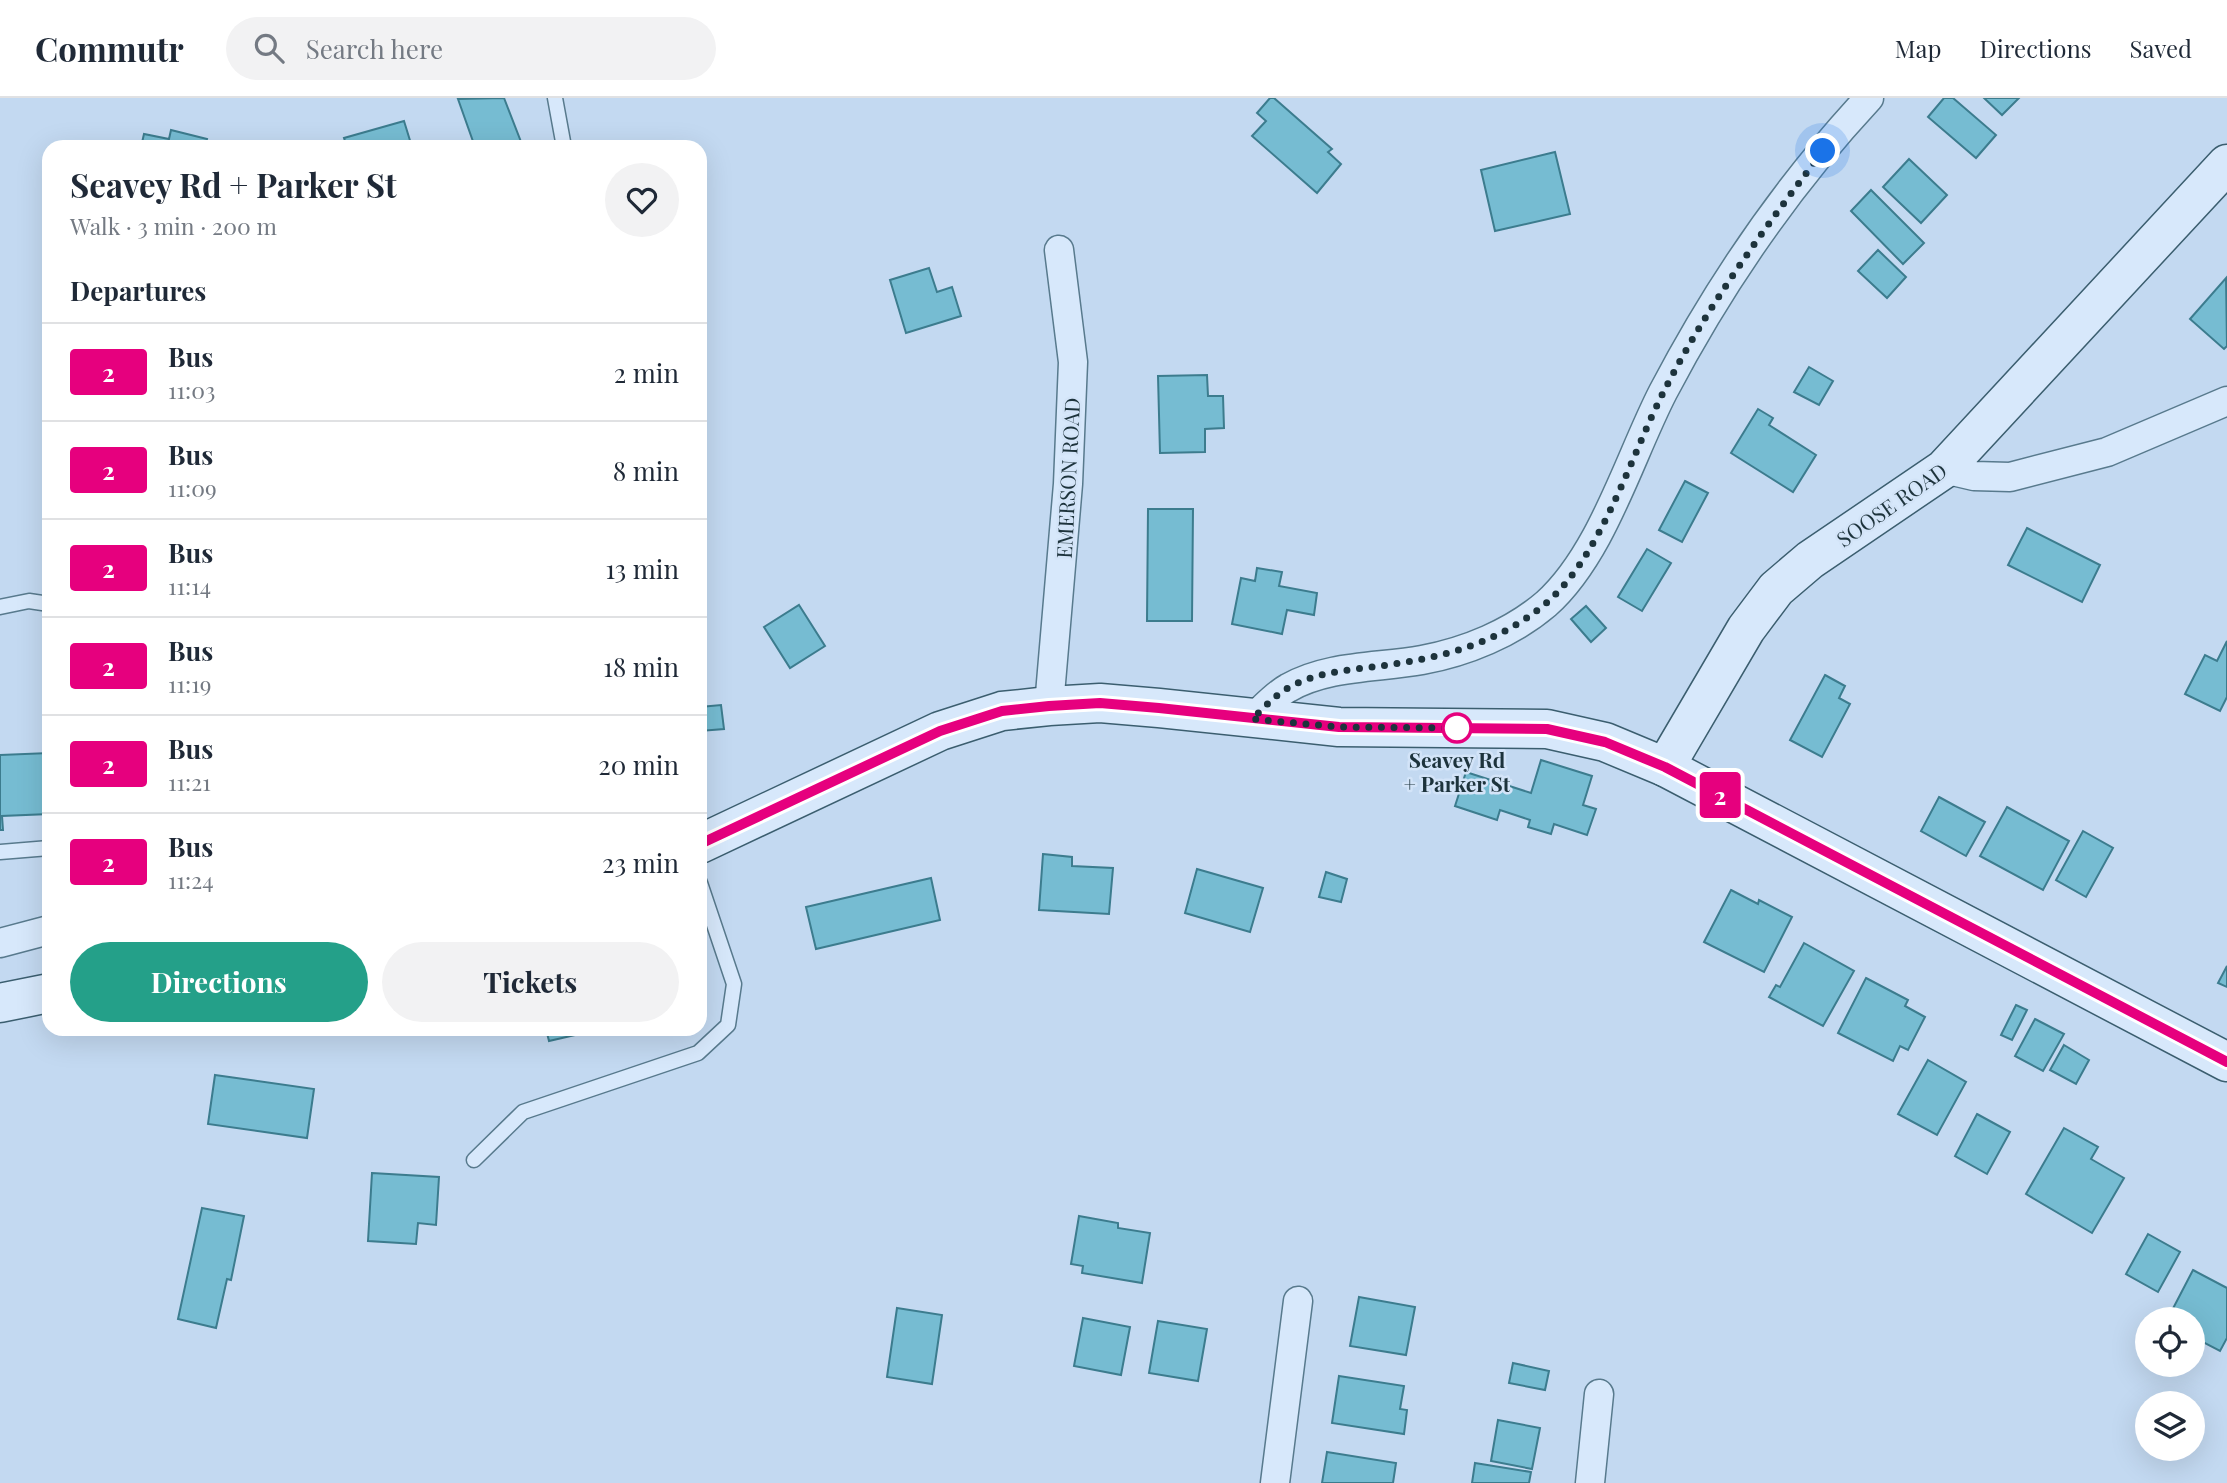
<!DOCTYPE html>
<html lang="en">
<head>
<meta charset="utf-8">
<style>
	body { margin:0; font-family:"Playfair Display",serif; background:#f2f2f3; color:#1f2937; height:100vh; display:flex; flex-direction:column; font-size:26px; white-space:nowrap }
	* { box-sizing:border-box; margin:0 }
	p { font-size:23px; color:#747a83 }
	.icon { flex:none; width:38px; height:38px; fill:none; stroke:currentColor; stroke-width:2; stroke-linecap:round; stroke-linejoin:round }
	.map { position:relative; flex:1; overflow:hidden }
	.drawer { position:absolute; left:42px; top:42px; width:665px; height:896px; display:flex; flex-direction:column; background:#fff; border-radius:21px; box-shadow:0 7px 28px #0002 }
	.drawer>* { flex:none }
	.badge { padding:0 14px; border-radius:5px; font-size:24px; line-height:46px }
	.tools { position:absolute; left:2135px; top:1209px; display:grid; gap:14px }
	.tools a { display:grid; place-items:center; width:70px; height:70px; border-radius:50%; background:#fff; box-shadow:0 7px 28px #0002; font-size:35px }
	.you { position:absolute; width:35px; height:35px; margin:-18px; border:5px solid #fff; border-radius:50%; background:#1a73e8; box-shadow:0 0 0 10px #1a73e833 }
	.map>.badge { position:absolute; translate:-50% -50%; box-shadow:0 0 0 4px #fff }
	h2 { padding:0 28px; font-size:26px; line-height:63px }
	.round { display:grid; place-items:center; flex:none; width:74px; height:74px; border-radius:37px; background:#f2f2f3 }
	.headline { display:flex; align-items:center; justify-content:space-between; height:119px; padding:0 28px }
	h1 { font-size:33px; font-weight:700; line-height:52px }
	.cta { display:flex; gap:14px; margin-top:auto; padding:14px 28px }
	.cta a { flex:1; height:80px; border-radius:42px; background:#24a089; color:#fff; font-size:28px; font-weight:700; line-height:80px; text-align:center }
	.cta a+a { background:#f2f2f3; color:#1f2937 }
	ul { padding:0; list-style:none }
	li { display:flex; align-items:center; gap:21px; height:98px; padding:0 28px; border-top:2px solid #e0e1e3 }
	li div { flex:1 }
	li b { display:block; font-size:26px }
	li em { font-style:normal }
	li .badge { min-width:77px; font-weight:700; text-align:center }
	header { display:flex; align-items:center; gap:42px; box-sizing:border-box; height:98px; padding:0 35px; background:#fff; border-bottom:2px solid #e0e1e3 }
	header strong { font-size:33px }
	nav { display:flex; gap:38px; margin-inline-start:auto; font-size:24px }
	.search { width:490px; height:63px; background:#f2f2f3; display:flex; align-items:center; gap:18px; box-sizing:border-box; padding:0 24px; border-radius:38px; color:#747a83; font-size:26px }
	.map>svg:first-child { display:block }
	.building { fill:#76bcd2; stroke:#3c7c8e; stroke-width:2 }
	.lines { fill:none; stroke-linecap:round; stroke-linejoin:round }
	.lane-casing { stroke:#587a8d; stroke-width:17 }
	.street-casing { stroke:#587a8d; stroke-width:31 }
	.secondary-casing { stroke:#3b5e6f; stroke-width:41 }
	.lane { stroke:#d7e8fb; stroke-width:14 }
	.street { stroke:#d7e8fb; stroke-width:28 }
	.secondary { stroke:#d7e8fb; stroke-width:38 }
	.line-casing { stroke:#fff; stroke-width:16 }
	.line { stroke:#e6007e; stroke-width:10 }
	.walk { stroke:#1d333c; stroke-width:7; stroke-dasharray:0 12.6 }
	.stop-dot { fill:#fff; stroke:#e6007e; stroke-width:3.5 }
	.labels { text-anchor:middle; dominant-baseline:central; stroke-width:5; stroke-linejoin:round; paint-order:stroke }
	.street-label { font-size:21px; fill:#1d333c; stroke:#d3e4f8 }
	.stop-label { font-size:21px; font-weight:bold; fill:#1d333c; stroke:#d3e4f8 }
</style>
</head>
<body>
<header>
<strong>Commutr</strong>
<div class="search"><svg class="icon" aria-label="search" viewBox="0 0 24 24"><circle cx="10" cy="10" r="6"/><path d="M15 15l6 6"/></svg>Search here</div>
<nav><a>Map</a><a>Directions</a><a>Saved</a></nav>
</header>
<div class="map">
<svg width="2227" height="1385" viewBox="0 0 2227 1385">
	<rect width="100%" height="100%" fill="#c3d9f1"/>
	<!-- building -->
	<g class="building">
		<path d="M504 0 523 49H475L458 1Z"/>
		<path d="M1270 0H1274L1332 51 1328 54 1341 66 1317 95 1252 38 1266 23 1257 15Z"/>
		<path d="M1944 0H1953L1996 37 1976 60 1928 19Z"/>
		<path d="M1984 0H2019L2002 17Z"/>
		<path d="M404 23 412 49H347L344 40Z"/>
		<path d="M171 32 207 41 205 49H141L144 36 169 41Z"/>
		<path d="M1555 54 1570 116 1495 133 1481 72Z"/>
		<path d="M1909 61 1947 97 1921 125 1883 89Z"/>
		<path d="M1871 92 1924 145 1903 166 1851 113Z"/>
		<path d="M1878 152 1906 179 1887 200 1858 173Z"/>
		<path d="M929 170 937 194 952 189 961 218 906 235 890 182Z"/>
		<path d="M2226 180 2227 248 2224 251 2190 221Z"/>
		<path d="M1809 269 1833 283 1819 307 1794 294Z"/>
		<path d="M700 272 705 273 700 304Z"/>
		<path d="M1207 277 1208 298H1223L1224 330 1205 331V354L1160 355 1158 278Z"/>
		<path d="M1758 311 1773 320 1769 327 1816 357 1793 394 1731 355Z"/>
		<path d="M1685 383 1708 395 1682 444 1659 432Z"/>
		<path d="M1148 411H1193L1192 523H1147Z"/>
		<path d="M2027 430 2100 467 2082 504 2008 467Z"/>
		<path d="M1647 451 1671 465 1642 513 1618 499Z"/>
		<path d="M1257 470 1282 474 1279 488 1317 495 1314 517 1287 512 1282 536 1232 526 1241 480 1255 483Z"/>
		<path d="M799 507 825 548 790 570 764 529Z"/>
		<path d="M1586 508 1606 530 1591 544 1571 521Z"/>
		<path d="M2227 543V599L2220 613 2185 596 2205 557 2217 563Z"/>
		<path d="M1825 577 1845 588 1839 600 1850 606 1822 659 1790 642Z"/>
		<path d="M721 607 724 631 700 633V609Z"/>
		<path d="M49 655V716L2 718 3 732H0V657Z"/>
		<path d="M1541 662 1592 678 1583 707 1596 711 1587 737 1554 726 1551 736 1528 729 1530 722 1500 712 1497 722 1455 708 1466 674 1531 695Z"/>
		<path d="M1939 699 1985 724 1966 758 1921 733Z"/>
		<path d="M2007 709 2069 743 2043 792 1980 758Z"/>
		<path d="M2083 733 2113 750 2086 799 2056 782Z"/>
		<path d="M1043 756 1072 759V768L1113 770 1109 816 1039 812Z"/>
		<path d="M1197 771 1263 790 1250 834 1185 815Z"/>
		<path d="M1326 774 1347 781 1341 804 1319 799Z"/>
		<path d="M931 780 940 822 816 851 806 809Z"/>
		<path d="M1731 792 1758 806 1759 802 1792 819 1764 874 1704 844Z"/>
		<path d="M1804 845 1854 873 1823 928 1769 899 1776 887 1780 889Z"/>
		<path d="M2227 868V889L2218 885Z"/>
		<path d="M1866 880 1908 902 1905 908 1925 919 1908 952 1900 948 1893 963 1838 935Z"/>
		<path d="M2016 907 2027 912 2012 942 2001 937Z"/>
		<path d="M2035 921 2064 936 2043 973 2015 958Z"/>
		<path d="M546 931H601L549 943Z"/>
		<path d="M2064 947 2089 962 2076 986 2050 972Z"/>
		<path d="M1928 962 1966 984 1937 1037 1898 1016Z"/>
		<path d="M215 977 314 991 307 1040 208 1026Z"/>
		<path d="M1977 1016 2010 1034 1987 1076 1955 1058Z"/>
		<path d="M2064 1030 2098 1049 2091 1061 2124 1080 2092 1135 2026 1096Z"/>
		<path d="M372 1075 439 1079 436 1127 418 1125 416 1146 368 1143Z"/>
		<path d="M202 1110 244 1118 231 1182 227 1181 216 1230 178 1221Z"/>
		<path d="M1079 1118 1118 1125V1130L1150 1135 1142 1185 1082 1175 1083 1168 1071 1166Z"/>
		<path d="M2148 1136 2180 1154 2158 1194 2126 1176Z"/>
		<path d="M2193 1172 2227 1190V1240L2220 1253 2193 1239V1222H2167Z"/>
		<path d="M1359 1199 1415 1209 1406 1257 1350 1248Z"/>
		<path d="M897 1210 942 1217 932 1286 887 1279Z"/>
		<path d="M1083 1220 1130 1229 1121 1277 1074 1268Z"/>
		<path d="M1158 1223 1207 1231 1198 1283 1149 1275Z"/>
		<path d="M1513 1265 1549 1273 1545 1292 1509 1285Z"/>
		<path d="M1339 1278 1404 1288 1400 1311 1407 1312 1404 1336 1332 1325Z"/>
		<path d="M1498 1322 1540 1330 1532 1371 1491 1363Z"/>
		<path d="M1327 1354 1396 1365 1393 1385H1322Z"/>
		<path d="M1475 1365 1531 1374 1529 1385H1472Z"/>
	</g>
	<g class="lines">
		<defs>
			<g id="lane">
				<path d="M555 0 564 49"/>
				<path d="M0 509 29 503 49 506"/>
				<path d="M0 754 49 750"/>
				<path d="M474 1062 523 1014 698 955 728 927 734 886 700 785"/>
			</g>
			<g id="street">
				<path d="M1944 371 1974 378 2010 379 2107 354 2227 303"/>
				<path d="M1049 608 1068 386 1073 264 1059 152"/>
				<path d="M1252 621C1263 611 1275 597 1288 590 1328 567 1378 570 1422 562 1466 554 1512 535 1546 506 1602 456 1629 360 1663 294 1718 189 1788 87 1869 0"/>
				<path d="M0 845 49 832"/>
				<path d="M1275 1385 1298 1203"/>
				<path d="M1590 1385 1599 1296"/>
			</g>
			<g id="secondary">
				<path d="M1665 669 1746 531 1776 491 1810 462 1944 371 2227 66"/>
				<path d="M700 746 940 633 1002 613 1049 608 1100 605 1159 610 1339 629 1547 631 1605 644 1665 669 2227 964"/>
				<path d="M0 905 49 895"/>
			</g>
		</defs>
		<!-- lane casing -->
		<use href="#lane" class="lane-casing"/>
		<!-- street casing -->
		<use href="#street" class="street-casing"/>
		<!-- secondary casing -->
		<use href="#secondary" class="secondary-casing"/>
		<!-- lane -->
		<use href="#lane" class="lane"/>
		<!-- street -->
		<use href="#street" class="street"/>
		<!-- secondary -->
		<use href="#secondary" class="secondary"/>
	</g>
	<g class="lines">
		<defs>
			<path id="line" d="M700 746 940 633 1002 613 1049 608 1100 605 1159 610 1339 629 1547 631 1605 644 1665 669 2227 964"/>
		</defs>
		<!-- line casing -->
		<use href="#line" class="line-casing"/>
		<!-- line -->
		<use href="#line" class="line"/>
		<!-- walk -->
		<path class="walk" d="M1457 630 1339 629 1252 621C1263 611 1275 597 1288 590 1315 574 1349 572 1380 568 1440 560 1498 546 1545 506 1601 459 1630 360 1663 295 1707 208 1764 131 1823 53"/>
	</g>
	<!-- markers -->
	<circle class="stop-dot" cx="1457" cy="630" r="14"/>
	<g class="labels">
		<!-- street labels -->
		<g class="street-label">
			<text transform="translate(1067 380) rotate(-87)">EMERSON ROAD</text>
			<text transform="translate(1891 406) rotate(-35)">SOOSE ROAD</text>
		</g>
		<!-- stop labels -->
		<g class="stop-label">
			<text x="1457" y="661">Seavey Rd<tspan x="1457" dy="24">+ Parker St</tspan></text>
		</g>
	</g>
</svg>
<div class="tools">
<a><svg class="icon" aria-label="locate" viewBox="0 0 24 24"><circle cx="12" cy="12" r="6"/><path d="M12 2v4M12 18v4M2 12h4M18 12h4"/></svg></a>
<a><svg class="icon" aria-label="layers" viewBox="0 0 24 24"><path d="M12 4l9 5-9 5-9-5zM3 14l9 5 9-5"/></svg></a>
</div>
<div class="you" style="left:1823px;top:53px"></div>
<b class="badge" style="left:1720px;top:697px;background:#e6007e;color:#fff">2</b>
<section class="drawer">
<div class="headline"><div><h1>Seavey Rd + Parker St</h1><p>Walk · 3 min · 200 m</p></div><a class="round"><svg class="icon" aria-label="heart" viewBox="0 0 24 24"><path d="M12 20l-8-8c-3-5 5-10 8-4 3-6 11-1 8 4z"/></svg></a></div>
<h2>Departures</h2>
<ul>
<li><span class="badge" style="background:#e6007e;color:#fff">2</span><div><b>Bus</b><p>11:03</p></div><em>2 min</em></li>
<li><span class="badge" style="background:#e6007e;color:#fff">2</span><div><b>Bus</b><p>11:09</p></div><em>8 min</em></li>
<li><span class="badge" style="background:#e6007e;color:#fff">2</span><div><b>Bus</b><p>11:14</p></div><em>13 min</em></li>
<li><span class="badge" style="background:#e6007e;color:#fff">2</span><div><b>Bus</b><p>11:19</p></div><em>18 min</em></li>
<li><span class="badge" style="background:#e6007e;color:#fff">2</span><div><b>Bus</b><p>11:21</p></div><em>20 min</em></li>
<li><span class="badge" style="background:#e6007e;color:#fff">2</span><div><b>Bus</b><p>11:24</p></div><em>23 min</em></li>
</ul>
<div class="cta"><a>Directions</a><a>Tickets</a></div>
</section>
</div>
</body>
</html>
